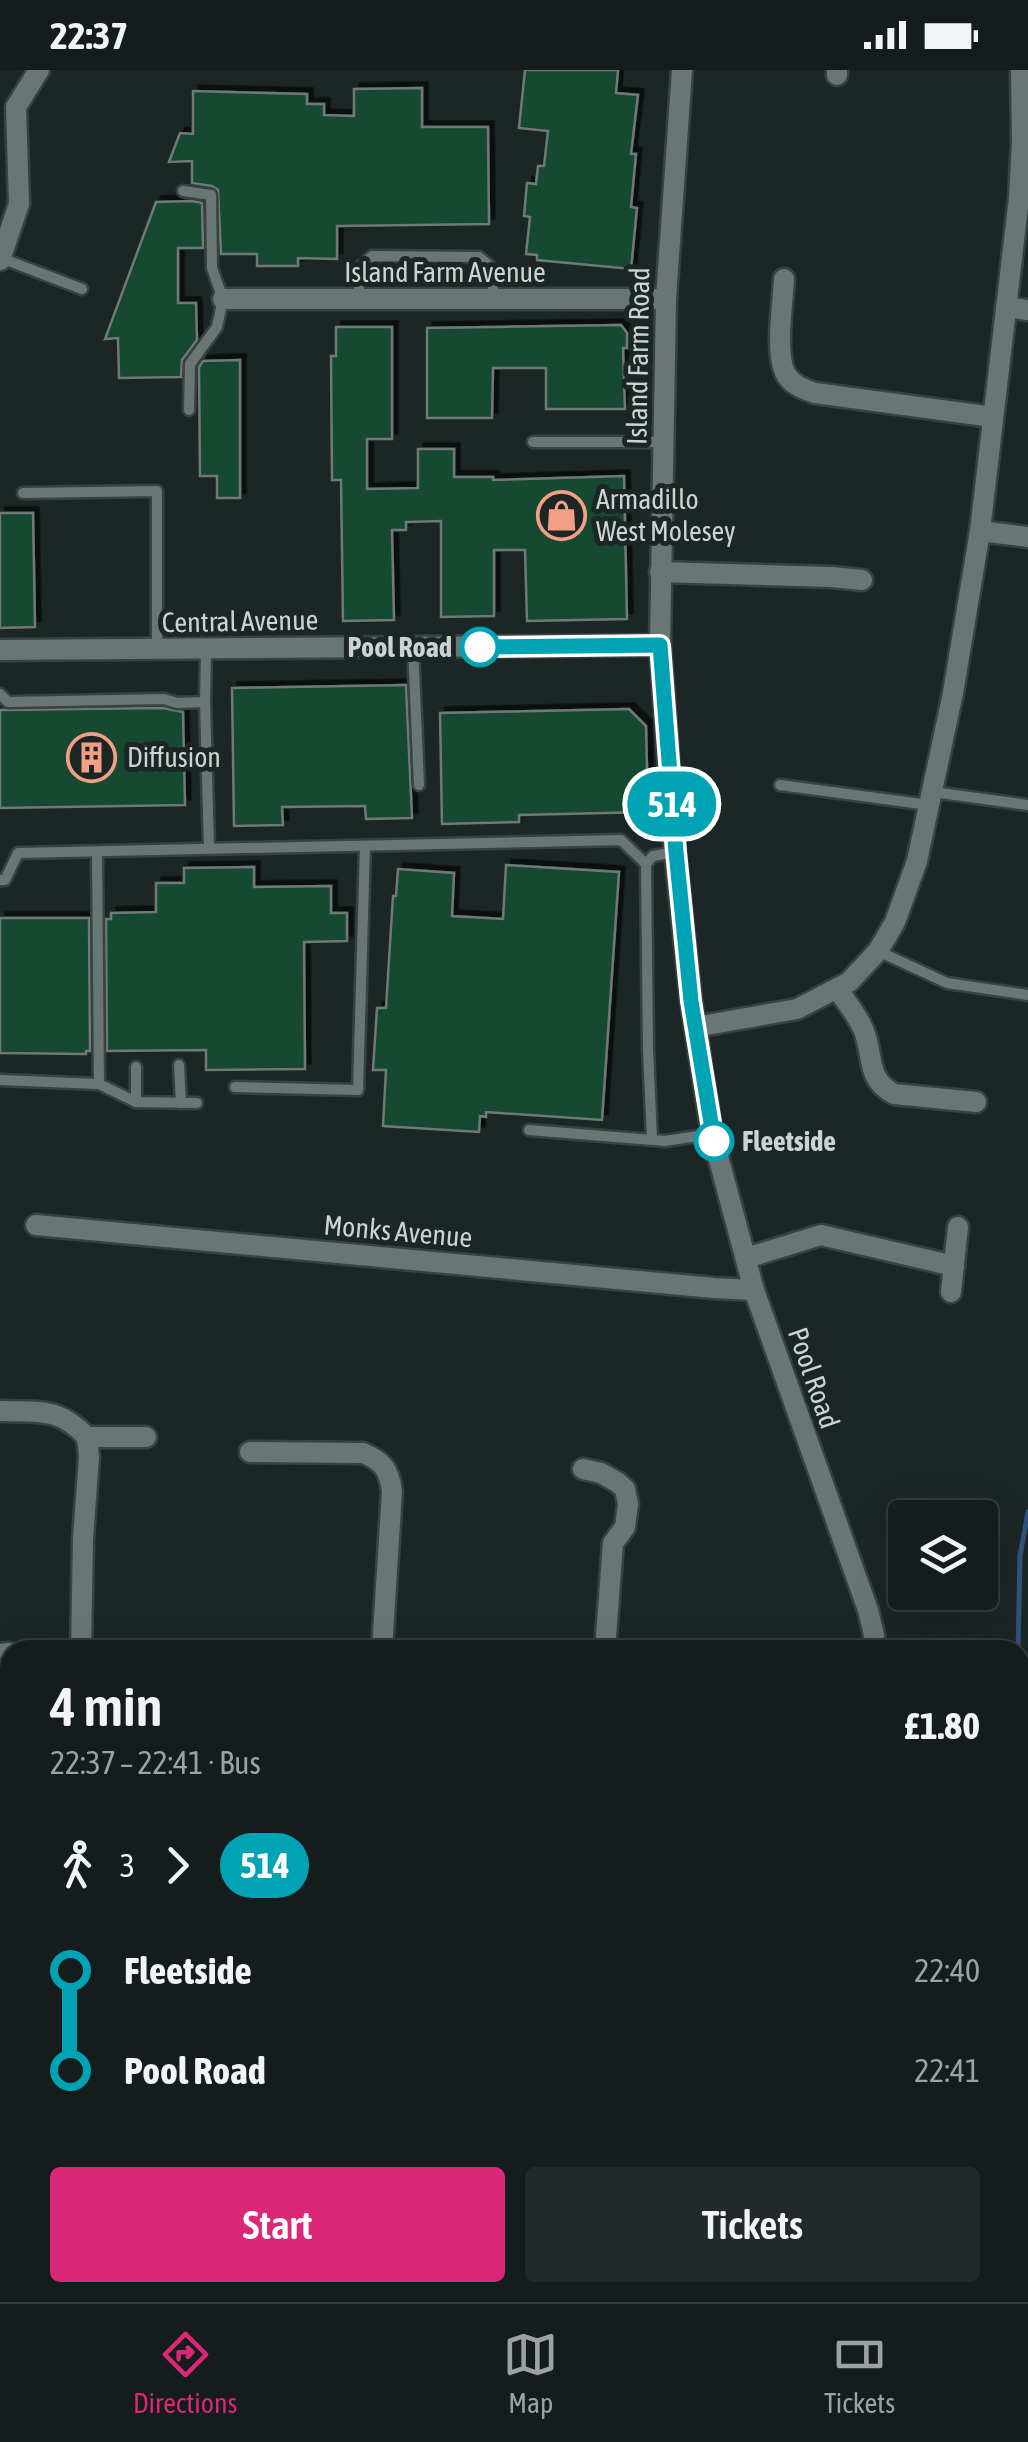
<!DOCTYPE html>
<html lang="en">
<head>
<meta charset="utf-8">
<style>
	body { margin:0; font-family:"Asap Condensed",sans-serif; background:#222929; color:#f1f3f6; height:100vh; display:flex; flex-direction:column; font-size:38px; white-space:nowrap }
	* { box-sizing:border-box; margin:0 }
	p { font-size:32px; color:#9da1a3 }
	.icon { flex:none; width:55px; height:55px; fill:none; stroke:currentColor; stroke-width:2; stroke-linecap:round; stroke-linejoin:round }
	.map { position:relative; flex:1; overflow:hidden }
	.details { position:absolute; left:0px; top:1570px; width:1030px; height:662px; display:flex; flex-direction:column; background:#151c1c; border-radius:30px 30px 0 0; box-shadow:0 10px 40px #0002,0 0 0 2px #343a3b }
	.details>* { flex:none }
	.badge { padding:0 20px; border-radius:32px; font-size:35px; line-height:65px }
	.buttons { position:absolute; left:888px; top:1430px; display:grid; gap:20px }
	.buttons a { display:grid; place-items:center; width:110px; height:110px; border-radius:10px; background:#151c1c; box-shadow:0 10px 40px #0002,0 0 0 2px #343a3b; font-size:50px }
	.map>.badge { position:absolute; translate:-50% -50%; box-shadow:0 0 0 5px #fff }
	.legs { display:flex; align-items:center; gap:15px; height:110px; padding:0 50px; font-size:32px }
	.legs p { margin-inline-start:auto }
	.overview { display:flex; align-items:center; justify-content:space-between; height:170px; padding:0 50px }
	h1 { font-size:55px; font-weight:600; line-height:75px }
	.button { display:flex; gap:20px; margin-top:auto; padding:20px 50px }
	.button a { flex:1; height:115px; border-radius:10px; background:#db2777; color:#fff; font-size:40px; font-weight:600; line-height:115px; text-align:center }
	.button a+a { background:#222929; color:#f1f3f6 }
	ul { padding:0 50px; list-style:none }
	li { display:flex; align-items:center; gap:35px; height:100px; font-size:38px }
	li i { display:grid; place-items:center; width:15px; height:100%; margin:0 12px; background:currentColor }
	li i::after { content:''; width:25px; height:25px; margin:-12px; border:8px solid; border-radius:50%; background:#151c1c }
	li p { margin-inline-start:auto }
	li:first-child i { background:linear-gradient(#0000 50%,currentColor 0) }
	li:last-child i { background:linear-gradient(currentColor 50%,#0000 0) }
	.status { display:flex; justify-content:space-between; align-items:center; height:70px; padding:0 50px; background:#151c1c; direction:ltr }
	.status svg { height:28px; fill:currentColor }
	.tabs { display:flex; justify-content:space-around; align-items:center; height:140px; border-top:2px solid #343a3b; background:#151c1c; font-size:28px; color:#9da1a3 }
	.tabs a { display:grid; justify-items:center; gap:5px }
	.tabs .on { color:#db2777 }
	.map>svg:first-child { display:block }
	.green { fill:#30411d }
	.water { fill:#2f527d }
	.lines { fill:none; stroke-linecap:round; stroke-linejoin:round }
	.stream { stroke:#2f527d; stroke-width:5 }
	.building { fill:#154832; stroke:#6f7974; stroke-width:2.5; filter:url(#shadow) }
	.service-casing { stroke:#394242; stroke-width:15 }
	.minor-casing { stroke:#394242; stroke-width:25 }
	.tertiary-casing { stroke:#394242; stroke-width:30 }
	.service { stroke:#6a7575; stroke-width:10 }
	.minor { stroke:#6a7575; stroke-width:20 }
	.tertiary { stroke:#6a7575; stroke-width:25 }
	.line-1-casing { stroke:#fff; stroke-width:22 }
	.line-1 { stroke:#00a3b4; stroke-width:15 }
	.stop-1-dot { fill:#fff; stroke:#00a3b4; stroke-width:5 }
	.labels { text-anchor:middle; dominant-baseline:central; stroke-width:10; stroke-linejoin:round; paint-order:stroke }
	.street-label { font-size:28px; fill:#ccd3d2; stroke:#1c2625 }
	.poi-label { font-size:28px; fill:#ccd3d2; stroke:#1c2625; text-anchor:start }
	.stop-label { font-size:28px; font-weight:bold; fill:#ccd3d2; stroke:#1c2625; text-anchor:end }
</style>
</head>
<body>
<div class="status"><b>22:37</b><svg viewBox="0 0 49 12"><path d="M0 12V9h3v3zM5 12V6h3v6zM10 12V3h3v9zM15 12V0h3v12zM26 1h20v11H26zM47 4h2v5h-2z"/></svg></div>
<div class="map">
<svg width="1028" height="2232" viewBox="0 0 1028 2232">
	<defs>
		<filter id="shadow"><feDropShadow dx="5.5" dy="-5.5" stdDeviation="0" flood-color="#0009"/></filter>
	</defs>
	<rect width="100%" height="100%" fill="#1c2625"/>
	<!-- green -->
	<g class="green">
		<path d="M0 1602H10V1857L0 1864Z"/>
		<rect x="1020" y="1643" width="8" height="118"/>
	</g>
	<!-- water -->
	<path class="water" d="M1020 1798H1028V2232H0V1919L10 1927V2222H1020Z"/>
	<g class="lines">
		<!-- stream -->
		<g class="stream">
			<path d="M1018 1580 1020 1486 1028 1442"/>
			<path d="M1020 1623H1028"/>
		</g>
	</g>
	<!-- building -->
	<g class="building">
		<path d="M525 0H618L616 23 638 25 631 84H636L631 137 637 138 631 199 537 190V185L526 184 530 147 524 146 527 113 536 114 538 96H544L548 61 519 58Z"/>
		<path d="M422 18V57H488L489 154 337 156V189L298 188V196H257V184H221L218 120 212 116 192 113V91L169 92 180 63 193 64V21L307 24V34H324V45L354 46V19Z"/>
		<path d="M192 131 202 133 203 178H178V233H196L197 270 182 290 181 307 119 308 118 268 105 269 156 132Z"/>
		<path d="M621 255 627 263V278H623L625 339H546V298H493L492 348H427V258Z"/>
		<path d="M336 257H392V369H367V419L418 418V379H454V407H493V410L624 406 627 549 527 551 525 480H494V546L441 547V451L406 452V460H392L394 550 343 551 341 410H332L331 286H336Z"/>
		<path d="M240 290V428H217V406H200L199 297 203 291Z"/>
		<path d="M0 443H33L35 557 0 558Z"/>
		<path d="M406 615 412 748 366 749 365 736 282 737 283 755 234 756 232 618Z"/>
		<path d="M163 638 183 642 185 735 0 738V640Z"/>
		<path d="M629 639 646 656 648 742 519 745V752L442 754 440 643Z"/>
		<path d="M506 795 619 802 602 1050 486 1042V1047L480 1046 479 1062 383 1056 386 1000H373L377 938H386L393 826H396L398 799 454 803 452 846 503 849Z"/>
		<path d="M254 797V817L331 816V843H347V871L304 872 305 999 206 1000V980L107 981 106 849H111V843L156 842V813H184V798Z"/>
		<path d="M0 848H89L90 981H86V984L0 983Z"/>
	</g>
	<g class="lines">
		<defs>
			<g id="service">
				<path d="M183 121 211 125 212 198 223 229 217 257 190 294 189 340"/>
				<path d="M1 188 82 219"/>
				<path d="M359 228V198L372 186 479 187 491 197 494 229"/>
				<path d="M533 372H663"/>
				<path d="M23 423 157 421V578"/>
				<path d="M413 577 419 715"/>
				<path d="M206 579 205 632 209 778"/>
				<path d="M0 624 8 632 164 629 177 633 205 632"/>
				<path d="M780 715 929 735"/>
				<path d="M933 722 1028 735"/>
				<path d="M0 810H5L18 783 621 770 646 794"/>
				<path d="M878 881 947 913 1028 925"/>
				<path d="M179 995 181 1033"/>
				<path d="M0 1010 99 1014 97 782"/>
				<path d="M99 1014 136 1032 197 1033"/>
				<path d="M235 1017 358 1020 365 776"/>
				<path d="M136 1032V997"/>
				<path d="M529 1060 665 1071 711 1064"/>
				<path d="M652 1070 648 979 646 794 653 786 675 782"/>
			</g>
			<g id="minor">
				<path d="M682 0 666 229 660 575 675 782 691 931 712 1064 754 1220 868 1540 874 1565 875 1580"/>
				<path d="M837 5V0"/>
				<path d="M0 190 19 134 16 37 39 0"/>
				<path d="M784 209C783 233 774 287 787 306 794 316 804 319 815 323L993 347"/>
				<path d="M223 229H666"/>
				<path d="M1006 237 1028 240"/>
				<path d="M980 461 1028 467"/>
				<path d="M660 502 831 507 862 510"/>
				<path d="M0 580 660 575"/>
				<path d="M838 920C847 933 858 946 864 961 874 987 866 1009 894 1024L976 1032"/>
				<path d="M695 957 797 939 849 912 878 881 895 852 917 791 953 623 980 461 1019 128 1022 71 1021 0"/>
				<path d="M36 1155 714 1218 754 1220"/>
				<path d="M746 1188 821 1165 954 1196"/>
				<path d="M951 1222 958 1157"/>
				<path d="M0 1341C40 1342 58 1337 87 1367"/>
				<path d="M250 1382 363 1383C383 1391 389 1400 392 1421L382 1580"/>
				<path d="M583 1399 601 1403 617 1412 625 1419 628 1434 625 1457 613 1473 605 1580"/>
				<path d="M81 1580 83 1469 89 1387 87 1367H146"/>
				<path d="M0 1584 10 1583"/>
			</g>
			<path id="tertiary" d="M1020 1603H1028"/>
		</defs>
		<!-- service casing -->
		<use href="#service" class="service-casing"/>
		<!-- minor casing -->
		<use href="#minor" class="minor-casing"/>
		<!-- tertiary casing -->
		<use href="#tertiary" class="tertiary-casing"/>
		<!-- service -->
		<use href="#service" class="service"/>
		<!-- minor -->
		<use href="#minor" class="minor"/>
		<!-- tertiary -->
		<use href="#tertiary" class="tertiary"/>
	</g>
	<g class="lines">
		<defs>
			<path id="line-1" d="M480 577 660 575 676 782 691 931 714 1071"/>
		</defs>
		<!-- line-1 casing -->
		<use href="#line-1" class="line-1-casing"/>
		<!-- line-1 -->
		<use href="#line-1" class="line-1"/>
	</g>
	<!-- icons -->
	<defs>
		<symbol id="shop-ring" viewBox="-11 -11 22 22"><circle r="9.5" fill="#1c2625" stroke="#f39f85" stroke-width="1.5"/><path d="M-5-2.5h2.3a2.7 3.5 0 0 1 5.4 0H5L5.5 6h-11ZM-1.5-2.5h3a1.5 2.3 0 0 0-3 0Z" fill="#f39f85"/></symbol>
		<symbol id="building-ring" viewBox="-11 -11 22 22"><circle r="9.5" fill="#1c2625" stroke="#f39f85" stroke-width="1.5"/><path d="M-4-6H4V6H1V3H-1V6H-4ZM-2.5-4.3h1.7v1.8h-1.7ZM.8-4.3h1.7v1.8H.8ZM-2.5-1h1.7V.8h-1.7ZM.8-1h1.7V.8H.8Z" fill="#f39f85"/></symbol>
	</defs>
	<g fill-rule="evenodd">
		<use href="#shop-ring" x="534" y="418" width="55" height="55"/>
		<use href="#building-ring" x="64" y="660" width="55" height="55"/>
	</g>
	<!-- markers -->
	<g class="stop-1-dot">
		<circle cx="480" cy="577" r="18"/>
		<circle cx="714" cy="1071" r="18"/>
	</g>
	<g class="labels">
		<!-- street labels -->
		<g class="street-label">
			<text x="445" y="202">Island Farm Avenue</text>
			<text transform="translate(638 286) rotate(-89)">Island Farm Road</text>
			<text transform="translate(240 551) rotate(-1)">Central Avenue</text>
			<text transform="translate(398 1161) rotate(5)">Monks Avenue</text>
			<text transform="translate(814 1308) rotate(71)">Pool Road</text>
		</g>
		<!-- poi labels -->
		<g class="poi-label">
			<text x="596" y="429">Armadillo<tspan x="596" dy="32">West Molesey</tspan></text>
			<text x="127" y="687">Diffusion</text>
		</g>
		<!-- stop labels -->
		<g class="stop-label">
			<text x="452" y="577">Pool Road</text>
			<text x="742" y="1071" text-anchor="start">Fleetside</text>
		</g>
	</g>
</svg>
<div class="buttons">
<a><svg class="icon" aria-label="layers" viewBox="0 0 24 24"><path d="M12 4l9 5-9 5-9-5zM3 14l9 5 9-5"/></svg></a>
</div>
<b class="badge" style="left:672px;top:734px;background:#00a3b4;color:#fff">514</b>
<section class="details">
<div class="overview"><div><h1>4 min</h1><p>22:37 – 22:41 · Bus</p></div><b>£1.80</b></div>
<div class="legs"><svg class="icon" aria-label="walk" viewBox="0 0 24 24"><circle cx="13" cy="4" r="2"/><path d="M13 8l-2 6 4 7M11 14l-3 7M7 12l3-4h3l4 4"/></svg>3<svg class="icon" aria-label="forward" viewBox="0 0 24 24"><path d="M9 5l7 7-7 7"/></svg><b class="badge" style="background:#00a3b4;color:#fff">514</b></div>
<ul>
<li><i style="color:#00a3b4"></i><b>Fleetside</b><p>22:40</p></li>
<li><i style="color:#00a3b4"></i><b>Pool Road</b><p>22:41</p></li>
</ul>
<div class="button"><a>Start</a><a>Tickets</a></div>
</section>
</div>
<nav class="tabs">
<a class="on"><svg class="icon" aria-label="directions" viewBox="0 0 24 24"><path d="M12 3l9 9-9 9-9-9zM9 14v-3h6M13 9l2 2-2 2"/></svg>Directions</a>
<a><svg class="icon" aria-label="map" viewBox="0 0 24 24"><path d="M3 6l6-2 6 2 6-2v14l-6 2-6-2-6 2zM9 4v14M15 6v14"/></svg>Map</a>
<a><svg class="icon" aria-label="tickets" viewBox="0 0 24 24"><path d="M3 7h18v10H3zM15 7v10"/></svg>Tickets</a>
</nav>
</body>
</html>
